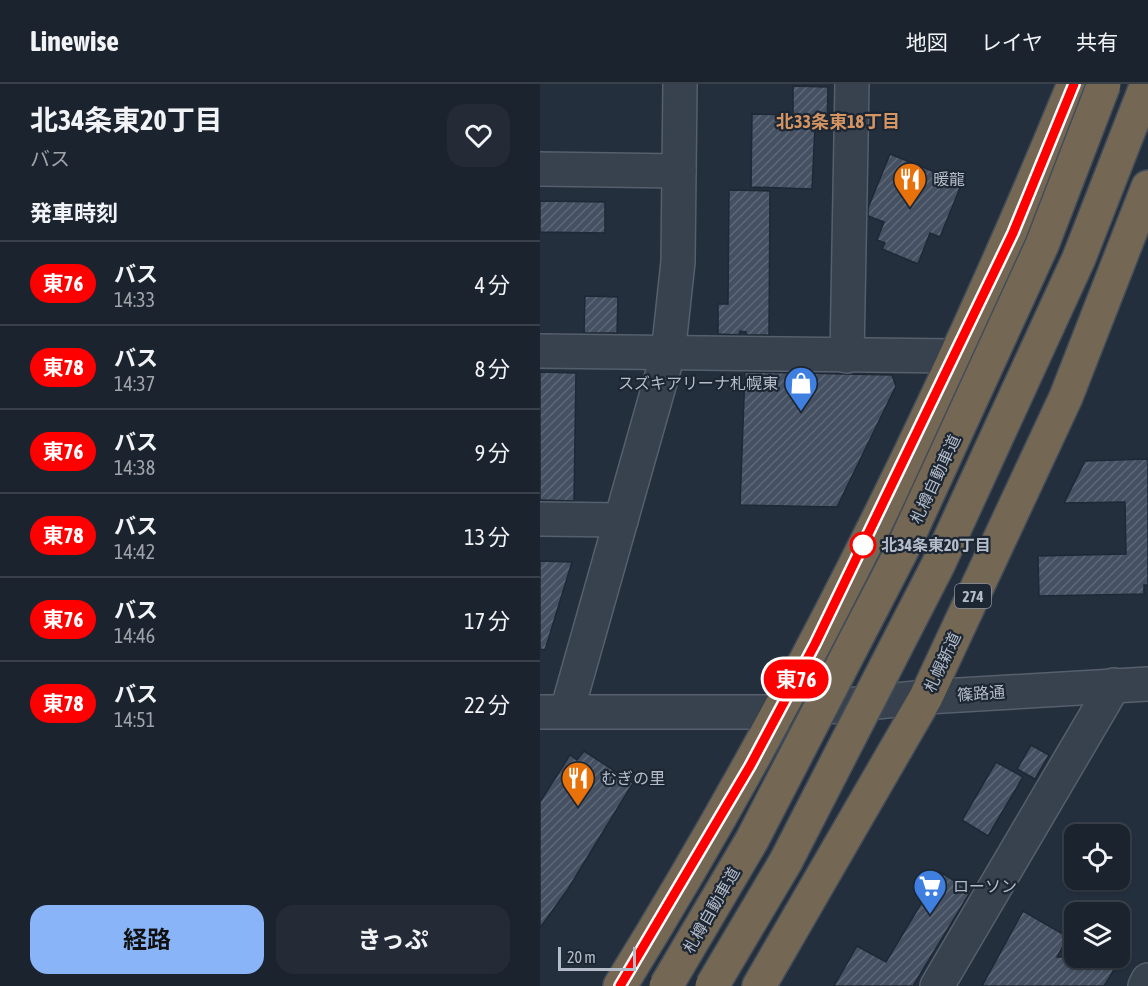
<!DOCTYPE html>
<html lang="ja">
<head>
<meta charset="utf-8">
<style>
	body { margin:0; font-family:"Asap Condensed","Noto Sans JP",sans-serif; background:#242b36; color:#f1f3f6; height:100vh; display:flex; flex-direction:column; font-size:22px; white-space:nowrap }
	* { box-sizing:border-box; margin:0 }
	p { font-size:20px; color:#a0a4aa }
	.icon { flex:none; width:33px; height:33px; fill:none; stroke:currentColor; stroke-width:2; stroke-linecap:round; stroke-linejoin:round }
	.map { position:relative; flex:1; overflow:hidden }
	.sheet { display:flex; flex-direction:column; background:#1b232e; width:540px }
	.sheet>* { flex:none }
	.badge { padding:0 12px; border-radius:20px; font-size:21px; line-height:39px }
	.fabs { position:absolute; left:524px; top:740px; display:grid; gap:12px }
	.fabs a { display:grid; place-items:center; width:66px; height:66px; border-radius:12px; background:#1b232e; box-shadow:0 2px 4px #0004,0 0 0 2px #39404a; font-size:30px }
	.scale { position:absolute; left:18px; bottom:15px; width:78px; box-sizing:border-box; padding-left:6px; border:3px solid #b4bcc9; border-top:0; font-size:16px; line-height:21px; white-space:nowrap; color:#b4bcc9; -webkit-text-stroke:4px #1d2633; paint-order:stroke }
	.map>.badge { position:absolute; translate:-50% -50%; box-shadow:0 0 0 3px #fff }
	h2 { padding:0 30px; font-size:22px; line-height:54px }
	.round { display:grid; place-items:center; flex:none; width:63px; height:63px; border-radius:18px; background:#242b36 }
	.overview { display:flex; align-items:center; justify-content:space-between; height:102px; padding:0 30px }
	h1 { font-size:28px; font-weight:700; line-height:45px }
	.button { display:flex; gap:12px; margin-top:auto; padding:12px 30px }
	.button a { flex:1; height:69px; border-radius:18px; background:#8ab4f8; color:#111; font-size:24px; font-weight:700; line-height:69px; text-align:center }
	.button a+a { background:#242b36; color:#f1f3f6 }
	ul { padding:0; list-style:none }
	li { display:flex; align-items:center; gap:18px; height:84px; padding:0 30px; border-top:2px solid #39404a }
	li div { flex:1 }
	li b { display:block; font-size:22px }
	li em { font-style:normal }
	li .badge { min-width:66px; font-weight:700; text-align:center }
	header { display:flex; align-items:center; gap:36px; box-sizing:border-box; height:84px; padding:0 30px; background:#1b232e; border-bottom:2px solid #39404a }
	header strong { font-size:28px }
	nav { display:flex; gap:33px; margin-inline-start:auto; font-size:21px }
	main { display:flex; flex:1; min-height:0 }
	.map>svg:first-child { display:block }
	.building { fill:url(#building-hatch); stroke:#1f2835; stroke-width:1.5 }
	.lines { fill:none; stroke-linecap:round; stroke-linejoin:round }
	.minor-casing { stroke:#565f6c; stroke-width:36 }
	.highway-casing { stroke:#434c59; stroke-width:36 }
	.minor { stroke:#38414e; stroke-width:33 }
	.highway { stroke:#746855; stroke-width:33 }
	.highway-bridge-casing { stroke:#434c59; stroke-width:36; stroke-linecap:butt }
	.highway-bridge { stroke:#746855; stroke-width:33 }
	.line-casing { stroke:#fff; stroke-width:14 }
	.line { stroke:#f00; stroke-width:9 }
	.stop-dot { fill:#fff; stroke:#f00; stroke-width:3 }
	.labels { text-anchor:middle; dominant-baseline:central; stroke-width:4.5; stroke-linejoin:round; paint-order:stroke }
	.shield { fill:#1d2633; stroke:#878f9c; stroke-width:1.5 }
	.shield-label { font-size:15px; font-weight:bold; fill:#b4bcc9 }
	.poi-label { font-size:16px; fill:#b4bcc9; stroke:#1d2633; text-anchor:start }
	.street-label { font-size:16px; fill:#b4bcc9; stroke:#1d2633 }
	.stop-label { font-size:16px; font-weight:bold; fill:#b4bcc9; stroke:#1d2633; text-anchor:start }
	.neighbourhood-label { font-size:18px; font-weight:bold; fill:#d59563; stroke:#1d2633 }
</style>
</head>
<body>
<header>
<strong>Linewise</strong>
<nav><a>地図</a><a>レイヤ</a><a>共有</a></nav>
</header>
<main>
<section class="sheet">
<div class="overview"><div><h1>北34条東20丁目</h1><p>バス</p></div><a class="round"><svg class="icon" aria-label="heart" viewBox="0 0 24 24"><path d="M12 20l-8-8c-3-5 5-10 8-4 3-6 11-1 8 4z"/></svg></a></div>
<h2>発車時刻</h2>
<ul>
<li><span class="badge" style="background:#f00;color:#fff">東76</span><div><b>バス</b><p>14:33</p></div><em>4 分</em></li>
<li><span class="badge" style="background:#f00;color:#fff">東78</span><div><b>バス</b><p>14:37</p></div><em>8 分</em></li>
<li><span class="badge" style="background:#f00;color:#fff">東76</span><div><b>バス</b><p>14:38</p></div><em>9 分</em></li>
<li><span class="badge" style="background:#f00;color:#fff">東78</span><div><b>バス</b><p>14:42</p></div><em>13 分</em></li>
<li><span class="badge" style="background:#f00;color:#fff">東76</span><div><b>バス</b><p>14:46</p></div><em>17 分</em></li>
<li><span class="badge" style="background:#f00;color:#fff">東78</span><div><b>バス</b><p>14:51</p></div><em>22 分</em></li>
</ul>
<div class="button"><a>経路</a><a>きっぷ</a></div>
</section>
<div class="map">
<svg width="608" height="902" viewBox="0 0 608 902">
	<defs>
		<pattern id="building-hatch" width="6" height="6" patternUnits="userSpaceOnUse" patternTransform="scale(1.5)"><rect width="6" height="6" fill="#455162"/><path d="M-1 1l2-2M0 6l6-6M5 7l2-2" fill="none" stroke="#5d6877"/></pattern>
	</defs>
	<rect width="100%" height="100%" fill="#242f3e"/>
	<!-- building -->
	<g class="building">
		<path d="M253 2 288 3 287 42H275L272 105 211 103 212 30 253 31Z"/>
		<path d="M350 70 422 99 400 153 390 149 378 180 342 165 345 159 337 156 344 138 328 132V124Z"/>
		<path d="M189 106 230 107 229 251H206V248L200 247 199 251 178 250V220H188Z"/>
		<path d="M0 117 65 118V149L0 148Z"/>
		<path d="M45 212 78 213 77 249H44Z"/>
		<path d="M0 288 36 289 34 417 0 416Z"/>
		<path d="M205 288 352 291 356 302 297 423 200 421Z"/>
		<path d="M608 375V501H604V510L499 512 498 472 586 470 585 418 524 419 545 377Z"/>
		<path d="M0 477 32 478 5 566 0 565Z"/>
		<path d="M491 661 509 671 495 695 477 685Z"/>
		<path d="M44 667 93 699 28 805 0 844V718L30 671 37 676Z"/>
		<path d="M456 678 483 693 448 752 422 736Z"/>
		<path d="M400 788 431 807 373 902H294L317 862 346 878Z"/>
		<path d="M483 827 528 853 517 873H582L564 902H442Z"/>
	</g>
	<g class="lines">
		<defs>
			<g id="minor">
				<path d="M0 85 139 87"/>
				<path d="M0 267 415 272"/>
				<path d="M307 272 312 0"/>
				<path d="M0 435 81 436"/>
				<path d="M27 627 128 270 138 178 140 0"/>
				<path d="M0 628H238L386 613 608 600"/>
				<path d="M397 902 574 601"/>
				<path d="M605 902 608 896"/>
			</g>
			<g id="highway">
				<path d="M80 902C256 617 407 310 534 0"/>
				<path d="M219 902 386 613 526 313 608 103"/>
			</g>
		</defs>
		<!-- minor casing -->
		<use href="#minor" class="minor-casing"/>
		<!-- highway casing -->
		<use href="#highway" class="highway-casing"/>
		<!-- minor -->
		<use href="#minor" class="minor"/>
		<!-- highway -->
		<use href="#highway" class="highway"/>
		<defs>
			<g id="highway-bridge">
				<path d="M126 902 212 756 363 464 502 161 564 0"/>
				<path d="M172 902 246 777 398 481 539 174 607 0"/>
			</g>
		</defs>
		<!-- highway-bridge casing -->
		<use href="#highway-bridge" class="highway-bridge-casing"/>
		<!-- highway-bridge -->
		<use href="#highway-bridge" class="highway-bridge"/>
	</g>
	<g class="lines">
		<defs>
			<path id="line" d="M80 902 210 682 275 560 473 149 534 0"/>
		</defs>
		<!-- line casing -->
		<use href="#line" class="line-casing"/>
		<!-- line -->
		<use href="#line" class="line"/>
	</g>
	<!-- icons -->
	<defs>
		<symbol id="restaurant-pin" viewBox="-11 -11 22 30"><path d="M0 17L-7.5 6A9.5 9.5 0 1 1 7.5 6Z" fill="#e8710a" stroke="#1d2633"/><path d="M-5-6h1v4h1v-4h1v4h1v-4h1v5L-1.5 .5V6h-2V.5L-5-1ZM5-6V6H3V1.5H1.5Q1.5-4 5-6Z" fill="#fff"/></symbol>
		<symbol id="shop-pin" viewBox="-11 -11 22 30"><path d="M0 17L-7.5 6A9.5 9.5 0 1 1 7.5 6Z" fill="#3f7fe0" stroke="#1d2633"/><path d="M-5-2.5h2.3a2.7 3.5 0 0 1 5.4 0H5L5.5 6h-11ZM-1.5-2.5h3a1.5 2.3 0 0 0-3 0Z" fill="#fff"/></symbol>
		<symbol id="supermarket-pin" viewBox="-11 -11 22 30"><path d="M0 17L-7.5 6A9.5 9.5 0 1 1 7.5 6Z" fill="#3f7fe0" stroke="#1d2633"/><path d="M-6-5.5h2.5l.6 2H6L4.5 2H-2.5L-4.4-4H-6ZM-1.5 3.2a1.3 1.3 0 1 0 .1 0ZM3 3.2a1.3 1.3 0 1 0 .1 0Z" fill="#fff"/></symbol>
	</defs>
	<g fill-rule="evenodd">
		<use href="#restaurant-pin" x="351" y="76" width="38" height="52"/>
		<use href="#shop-pin" x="242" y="280" width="38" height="52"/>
		<use href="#restaurant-pin" x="19" y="675" width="38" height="52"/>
		<use href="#supermarket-pin" x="371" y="783" width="38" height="52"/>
	</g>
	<!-- markers -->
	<circle class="stop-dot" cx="323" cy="461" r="12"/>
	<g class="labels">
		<!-- shield labels -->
		<rect class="shield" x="415" y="500" width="36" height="24" rx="4.5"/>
		<g class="shield-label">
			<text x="433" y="512">274</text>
		</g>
		<!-- poi labels -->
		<g class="poi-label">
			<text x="393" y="95">暖龍</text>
			<text x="238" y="299" text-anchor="end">スズキアリーナ札幌東</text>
			<text x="61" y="694">むぎの里</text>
			<text x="413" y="802">ローソン</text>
		</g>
		<!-- street labels -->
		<g class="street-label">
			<text transform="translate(395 395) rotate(-65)">札樽自動車道</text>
			<text transform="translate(402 578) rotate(-65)">札幌新道</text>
			<text transform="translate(441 609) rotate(-4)">篠路通</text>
			<text transform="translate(171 826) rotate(-60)">札樽自動車道</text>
		</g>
		<!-- stop labels -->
		<g class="stop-label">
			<text x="341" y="461">北34条東20丁目</text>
		</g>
		<!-- neighbourhood labels -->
		<g class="neighbourhood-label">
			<text x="298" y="37">北33条東18丁目</text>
		</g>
	</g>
</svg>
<div class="fabs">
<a><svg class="icon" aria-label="locate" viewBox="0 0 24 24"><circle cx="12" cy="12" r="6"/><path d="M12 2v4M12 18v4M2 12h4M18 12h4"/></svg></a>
<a><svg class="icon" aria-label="layers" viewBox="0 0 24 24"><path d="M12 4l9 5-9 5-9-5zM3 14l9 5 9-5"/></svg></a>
</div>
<div class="scale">20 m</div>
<b class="badge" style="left:256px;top:595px;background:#f00;color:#fff">東76</b>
</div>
</main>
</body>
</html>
